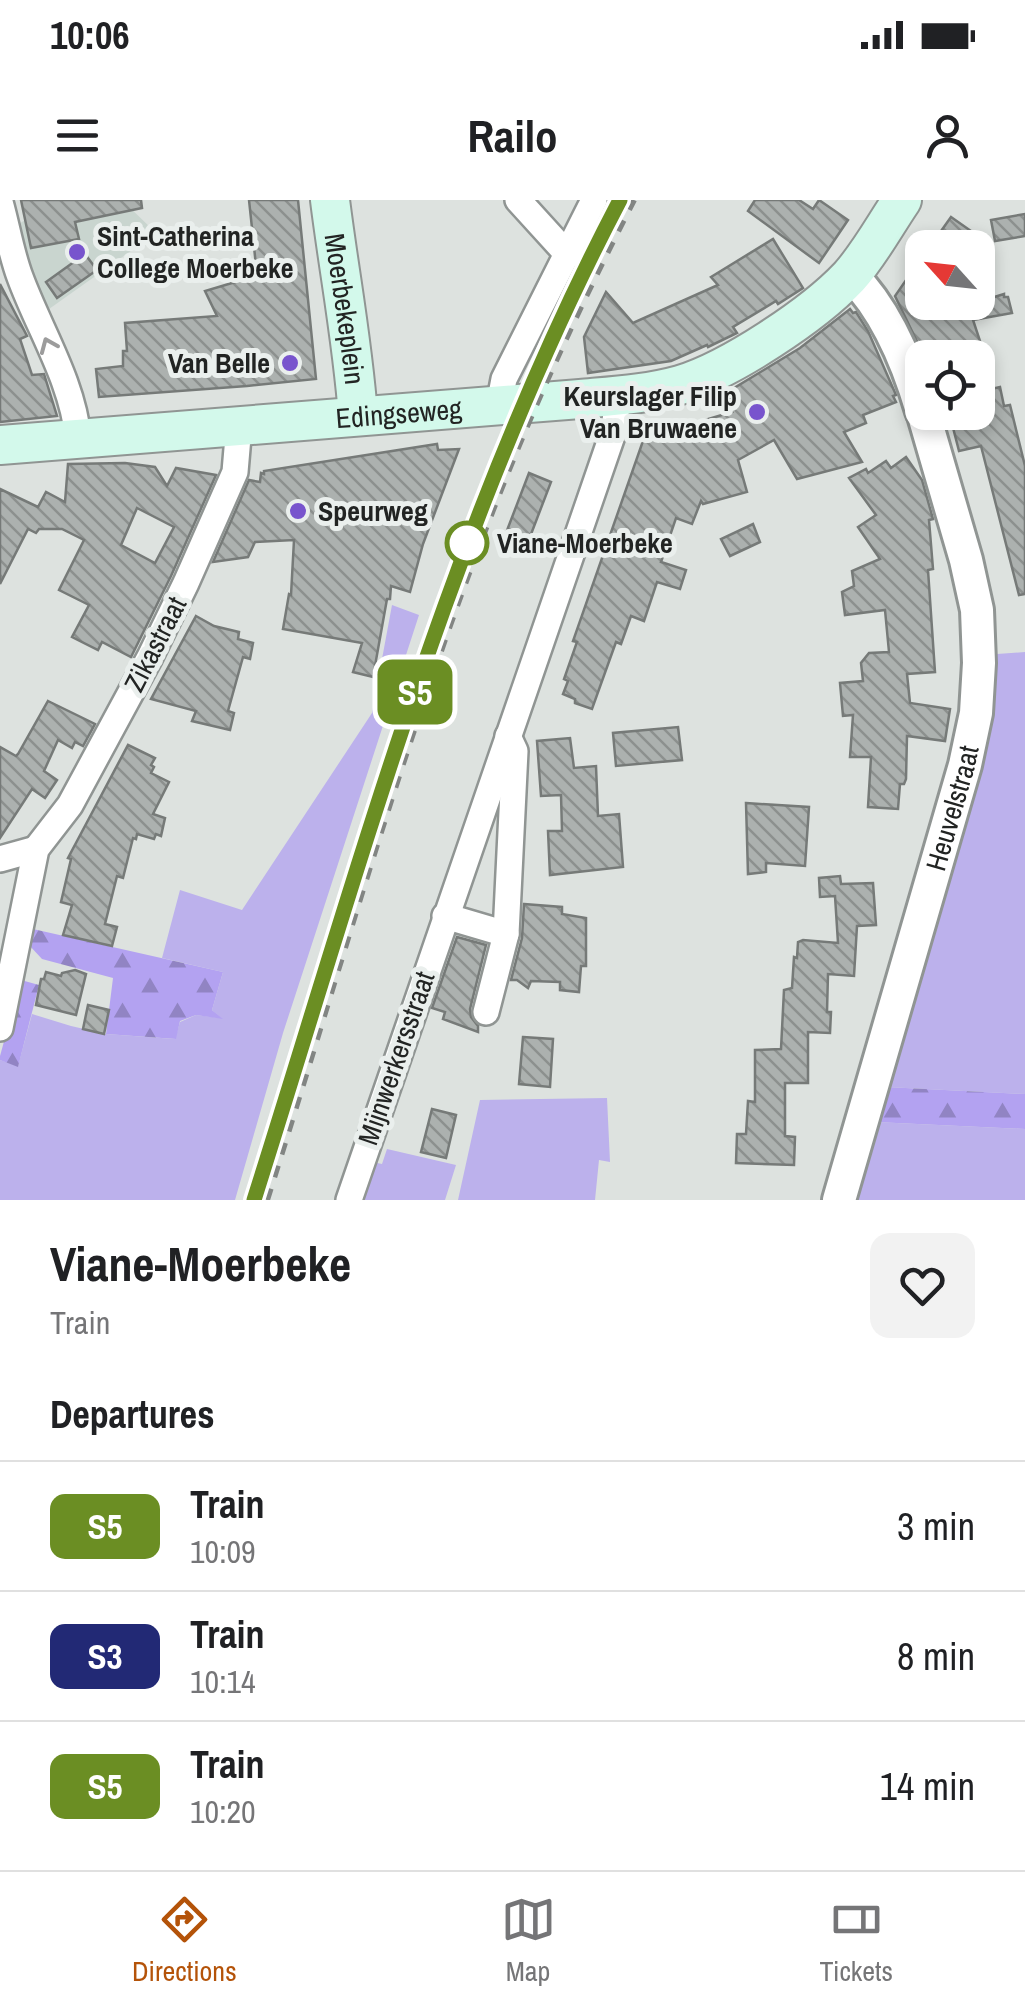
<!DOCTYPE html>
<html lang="en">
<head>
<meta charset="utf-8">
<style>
	body { margin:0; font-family:"Archivo Narrow",sans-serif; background:#f2f2f2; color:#202124; height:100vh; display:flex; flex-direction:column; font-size:38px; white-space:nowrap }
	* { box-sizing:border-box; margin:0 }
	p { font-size:32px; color:#757577 }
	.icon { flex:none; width:55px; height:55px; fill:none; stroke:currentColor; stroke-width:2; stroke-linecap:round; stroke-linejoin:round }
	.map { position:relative; height:1000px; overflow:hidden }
	.details { display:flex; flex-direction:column; background:#fff; flex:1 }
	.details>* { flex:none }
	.badge { padding:0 20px; border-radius:15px; font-size:35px; line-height:65px }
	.needle { width:65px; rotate:297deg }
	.fabs { position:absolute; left:905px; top:30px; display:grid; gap:20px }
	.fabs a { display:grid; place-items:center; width:90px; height:90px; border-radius:20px; background:#fff; box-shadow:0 5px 15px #0003; font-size:50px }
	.map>.badge { position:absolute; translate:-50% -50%; box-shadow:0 0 0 5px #fff }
	h2 { padding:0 50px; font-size:38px; line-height:90px }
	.round { display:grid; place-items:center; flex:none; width:105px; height:105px; border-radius:20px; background:#f2f2f2 }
	.head { display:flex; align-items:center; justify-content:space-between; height:170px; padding:0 50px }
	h1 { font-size:48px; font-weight:700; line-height:75px }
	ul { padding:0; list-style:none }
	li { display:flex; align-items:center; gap:30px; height:130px; padding:0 50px; border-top:2px solid #e0e0e0 }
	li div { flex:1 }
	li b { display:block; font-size:38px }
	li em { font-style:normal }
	li .badge { min-width:110px; font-weight:700; text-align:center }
	.status { display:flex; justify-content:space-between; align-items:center; height:70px; padding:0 50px; background:#fff; direction:ltr }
	.status svg { height:28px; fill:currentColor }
	header { display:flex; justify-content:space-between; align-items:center; height:130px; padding:0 50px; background:#fff; font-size:45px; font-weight:700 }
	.tabs { display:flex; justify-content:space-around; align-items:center; height:140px; border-top:2px solid #e0e0e0; background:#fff; font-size:28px; color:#757577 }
	.tabs a { display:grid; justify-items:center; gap:5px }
	.tabs .selected { color:#b45309 }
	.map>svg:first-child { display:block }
	.built { fill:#c9d5cf }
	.grass { fill:#bcb1ec }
	.forest { fill:url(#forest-firs) }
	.building { fill:url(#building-back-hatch); stroke:#767a78; stroke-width:2.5; fill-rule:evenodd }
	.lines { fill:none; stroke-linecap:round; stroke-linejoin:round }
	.minor-casing { stroke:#909593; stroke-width:30 }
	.tertiary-casing { stroke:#909593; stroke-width:38 }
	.secondary-casing { stroke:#909593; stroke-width:42 }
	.minor { stroke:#fff; stroke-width:25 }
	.tertiary { stroke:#fff; stroke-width:32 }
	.secondary { stroke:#d3f9eb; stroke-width:38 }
	.rail { stroke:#828583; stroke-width:6; stroke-dasharray:12 12; stroke-linecap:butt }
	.oneway { stroke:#9c9c9c }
	.line-casing { stroke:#fff; stroke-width:22 }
	.line { stroke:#6b8e23; stroke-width:15 }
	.poi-dot { fill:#7854cd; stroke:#eaefed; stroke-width:4 }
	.stop-dot { fill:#fff; stroke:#6b8e23; stroke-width:5 }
	.labels { text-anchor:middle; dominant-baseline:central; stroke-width:10; stroke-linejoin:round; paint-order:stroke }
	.poi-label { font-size:28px; font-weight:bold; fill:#222423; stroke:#eaefed; text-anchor:start }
	.street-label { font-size:28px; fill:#222423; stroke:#eaefed }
	.stop-label { font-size:28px; font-weight:bold; fill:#222423; stroke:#eaefed; text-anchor:start }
</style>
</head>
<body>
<div class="status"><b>10:06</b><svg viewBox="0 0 49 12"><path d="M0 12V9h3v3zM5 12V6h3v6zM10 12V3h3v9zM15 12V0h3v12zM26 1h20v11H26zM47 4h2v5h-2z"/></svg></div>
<header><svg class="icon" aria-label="menu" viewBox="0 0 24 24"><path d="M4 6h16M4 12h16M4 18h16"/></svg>Railo<svg class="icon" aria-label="person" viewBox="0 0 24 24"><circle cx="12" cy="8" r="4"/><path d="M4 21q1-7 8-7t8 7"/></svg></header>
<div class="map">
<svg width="1025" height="1000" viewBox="0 0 1025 1000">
	<defs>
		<pattern id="forest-firs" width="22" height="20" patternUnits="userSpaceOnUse" patternTransform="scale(2.5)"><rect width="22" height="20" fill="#b3a2f1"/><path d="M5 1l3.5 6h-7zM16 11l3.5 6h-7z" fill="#9184c3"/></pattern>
		<pattern id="building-back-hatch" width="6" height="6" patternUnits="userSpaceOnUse" patternTransform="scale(2.5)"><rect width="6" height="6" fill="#acb1af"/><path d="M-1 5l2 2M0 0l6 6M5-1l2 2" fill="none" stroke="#8c908e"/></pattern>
	</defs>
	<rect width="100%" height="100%" fill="#dde2df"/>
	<!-- built -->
	<path class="built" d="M122 0 156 33 42 114 16 26 25 20Z"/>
	<!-- grass -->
	<g class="grass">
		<path d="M392 405 419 415 283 833 235 1000H0V860L18 866 32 814 71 826 106 834 175 839 180 822 196 815 221 818 212 810 223 772 162 758 180 690 242 710 372 513Z"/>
		<path d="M1025 452V894L886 887 986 534 997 454Z"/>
		<path d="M607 898 610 962 599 960 595 1000H458L480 900Z"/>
		<path d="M875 922 1025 929V1000H850Z"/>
		<path d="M387 949 456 965 445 1000H354L368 961 382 964Z"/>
	</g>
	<!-- forest -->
	<g class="forest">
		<path d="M33 729 223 772 212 810 223 819 196 815 180 821 176 839 106 834 113 778 42 759 29 745Z"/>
		<path d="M21 780 39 785 18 867 0 860V856Z"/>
		<path d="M886 887 1025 894V929L875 922Z"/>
	</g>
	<!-- building -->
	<g class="building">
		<path d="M21 0H141L142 8 75 22 79 39 31 48Z"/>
		<path d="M249 0H298L316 179 247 186 99 197 96 169 123 166V151H127L125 123 217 116 205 91 242 80V76L257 75Z"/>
		<path d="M755 0H799L813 9 819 0 848 20 819 63 748 11Z"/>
		<path d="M1025 14V36L995 41 991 20Z"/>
		<path d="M951 17 971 31 960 48H929Z"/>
		<path d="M773 39 803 88 778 104 776 101 733 127 737 133 708 147 707 145 671 161 588 173 584 137 606 92 633 123 718 85 711 77Z"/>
		<path d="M85 54 97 70 57 98 46 82Z"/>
		<path d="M922 57V102H940L930 117 1004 94V97H1008L1012 113 973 120 981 144 948 158H925L895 96Z"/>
		<path d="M0 84 27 136 20 139 32 175 44 174 57 216 0 222Z"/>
		<path d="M850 109 853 113 856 112 868 131 896 195 893 196 896 202 863 215 866 223 844 232 862 262 797 279 774 240 738 260 747 292 703 304 701 301 692 324 676 318 661 362 686 370 680 389 657 382 644 421 631 416 621 444 616 442 592 509 575 503V499L563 494 568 481 564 479 577 442 573 441 644 238 732 212 721 196 800 148Z"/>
		<path d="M1000 187 1004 206 1010 205 1025 266V394L1019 395 981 246 959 251 949 212H978V192Z"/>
		<path d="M437 244 438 250 459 249 423 344 410 392 391 386 390 399H387L373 477 353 472 362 443 283 429 289 394 291 395 294 340 255 342 248 357 213 362 249 280 260 282 261 273 264 274V271Z"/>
		<path d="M906 257 922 280 933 319 929 320 933 369 928 370 935 472 907 474 910 503 950 509 945 541 907 536 906 579 904 584H900L898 609 868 607 871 557H850L853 515 843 516 840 483 863 481 861 463 869 453 889 452 885 410 845 415 842 392 854 386 852 371 880 359 858 327 876 315 849 278 866 269 868 273 886 261 891 268Z"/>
		<path d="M125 263 155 267 167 286 176 268 216 275 171 376 131 457 102 442 98 450 72 437 89 405 59 390 84 340 62 329H39L36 333 28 329 0 384V289L38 307 46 292 65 302 68 264ZM137 308 174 327 155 363 121 345Z"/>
		<path d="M529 273 551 282 528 342 506 333Z"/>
		<path d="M753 324 760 342 730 356 721 339Z"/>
		<path d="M196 416 214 426 239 432 238 439 253 443 250 459 243 457 228 511 234 513 230 530 192 521 196 511 151 499Z"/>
		<path d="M48 501 95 524 83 546 75 542 72 548 58 540 44 571 57 580 45 598 32 589 0 638V547L16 556 18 554Z"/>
		<path d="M678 527 682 560 616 566 613 533Z"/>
		<path d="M570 538 574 568 596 566 598 616 619 614 623 667 550 675 548 631H562L561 595 541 596 537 541Z"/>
		<path d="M128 545 155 558 151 565 154 567 151 573 169 582 153 614 165 618 161 636 156 634 154 639 137 634 136 639 133 638 123 678 117 676 105 724 117 727 112 746 63 735 72 705 61 702 71 659 68 658Z"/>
		<path d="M746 603 809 607 805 666 766 663V672L748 674Z"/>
		<path d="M840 676 841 684 873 683 876 725 857 726 854 776 828 774 827 812H831L830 833 808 832V883H785V936L795 937 794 965 736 963 737 934H746L748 901 755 902V850L781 849 784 790 792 788 794 757 797 758 798 742 803 740 838 743 835 696 820 697 819 678Z"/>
		<path d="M524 704 562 707V714L586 718V766H581L579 792 560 790V782L531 781 528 788 517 780H511L522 738Z"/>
		<path d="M457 737 486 745 470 809 471 817 478 826V832L443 819 445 812 432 808Z"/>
		<path d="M75 770 86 774 76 815 36 805 41 779H44L46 772 61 776 62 773Z"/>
		<path d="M88 805 109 810 104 834 83 829Z"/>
		<path d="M523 837 553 839 550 887 519 884Z"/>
		<path d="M432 909 456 915 446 958 421 952Z"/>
	</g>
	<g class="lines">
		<defs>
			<g id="minor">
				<path d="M518 0 568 55"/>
				<path d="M0 2C7 27 11 53 20 77 39 129 73 182 78 238"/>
				<path d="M499 205 504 179 594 0"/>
				<path d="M0 659 36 649"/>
				<path d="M445 716 506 734"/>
				<path d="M486 812 506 734 515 551 508 536"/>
				<path d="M0 828 36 649 70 605 150 457 186 383 235 272 239 225"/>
				<path d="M349 1000 614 230 618 196"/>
			</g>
			<g id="tertiary">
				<path d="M851 75C887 111 908 163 922 211"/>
				<path id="s1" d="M839 1000 965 565 976 513 979 463 977 410 966 360 923 212"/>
			</g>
			<g id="secondary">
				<path id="s2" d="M330 0C339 72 353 144 358 216"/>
				<path id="s3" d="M0 245 580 199C613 196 648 194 680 185 730 170 813 115 849 77 869 55 885 25 902 0"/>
			</g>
		</defs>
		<!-- minor casing -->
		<use href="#minor" class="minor-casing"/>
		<!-- tertiary casing -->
		<use href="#tertiary" class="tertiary-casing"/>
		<!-- secondary casing -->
		<use href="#secondary" class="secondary-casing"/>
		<!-- minor -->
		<use href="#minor" class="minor"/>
		<!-- tertiary -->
		<use href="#tertiary" class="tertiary"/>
		<!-- secondary -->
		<use href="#secondary" class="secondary"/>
		<!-- rail -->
		<path class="rail" d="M267 1000C340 770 405 535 493 310 534 204 582 101 634 0"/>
	</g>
	<!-- one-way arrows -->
	<defs><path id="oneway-chevron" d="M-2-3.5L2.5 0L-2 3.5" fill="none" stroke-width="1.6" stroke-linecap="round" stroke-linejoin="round" transform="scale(2.5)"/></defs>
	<use class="oneway" href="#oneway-chevron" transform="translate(48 145) rotate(-113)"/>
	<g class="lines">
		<defs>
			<path id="line" d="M254 1000C361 662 454 316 620 0"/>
		</defs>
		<!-- line casing -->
		<use href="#line" class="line-casing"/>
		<!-- line -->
		<use href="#line" class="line"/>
	</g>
	<!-- markers -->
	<g class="poi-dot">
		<circle cx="77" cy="52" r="10"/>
		<circle cx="290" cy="163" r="10"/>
		<circle cx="757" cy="212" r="10"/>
		<circle cx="298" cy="311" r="10"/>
	</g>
	<circle class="stop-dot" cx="467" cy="343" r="20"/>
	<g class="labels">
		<!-- poi labels -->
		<g class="poi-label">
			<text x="97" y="36">Sint-Catherina<tspan x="97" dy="32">College Moerbeke</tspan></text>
			<text x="270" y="163" text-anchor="end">Van Belle</text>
			<text x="737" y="196" text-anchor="end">Keurslager Filip<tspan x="737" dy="32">Van Bruwaene</tspan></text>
			<text x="318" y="311">Speurweg</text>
		</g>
		<!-- street labels -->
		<g class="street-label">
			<text stroke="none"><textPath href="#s2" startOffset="110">Moerbekeplein</textPath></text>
			<text stroke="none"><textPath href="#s3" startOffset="400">Edingseweg</textPath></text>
			<text transform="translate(155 444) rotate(-63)">Zikastraat</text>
			<text stroke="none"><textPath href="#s1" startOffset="408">Heuvelstraat</textPath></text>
			<text transform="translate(396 858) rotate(-71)">Mijnwerkersstraat</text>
		</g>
		<!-- stop labels -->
		<g class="stop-label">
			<text x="497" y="343">Viane-Moerbeke</text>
		</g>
	</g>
</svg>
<div class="fabs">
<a><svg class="needle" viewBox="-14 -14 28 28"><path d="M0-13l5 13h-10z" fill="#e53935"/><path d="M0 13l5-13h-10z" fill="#757577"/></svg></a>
<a><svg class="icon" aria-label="locate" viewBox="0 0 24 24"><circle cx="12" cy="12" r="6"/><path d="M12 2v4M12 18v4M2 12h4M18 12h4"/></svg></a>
</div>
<b class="badge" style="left:415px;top:492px;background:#6b8e23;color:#fff">S5</b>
</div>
<section class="details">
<div class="head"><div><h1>Viane-Moerbeke</h1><p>Train</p></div><a class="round"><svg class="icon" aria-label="heart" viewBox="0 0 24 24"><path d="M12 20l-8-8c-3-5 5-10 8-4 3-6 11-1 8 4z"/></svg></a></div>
<h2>Departures</h2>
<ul>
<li><span class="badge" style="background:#6b8e23;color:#fff">S5</span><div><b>Train</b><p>10:09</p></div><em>3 min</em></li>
<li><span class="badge" style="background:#222975;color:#fff">S3</span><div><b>Train</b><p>10:14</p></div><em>8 min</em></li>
<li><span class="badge" style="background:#6b8e23;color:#fff">S5</span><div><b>Train</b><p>10:20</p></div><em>14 min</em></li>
</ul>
</section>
<nav class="tabs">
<a class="selected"><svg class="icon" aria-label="directions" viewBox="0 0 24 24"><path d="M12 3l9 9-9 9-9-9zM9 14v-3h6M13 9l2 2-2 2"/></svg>Directions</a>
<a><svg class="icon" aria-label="map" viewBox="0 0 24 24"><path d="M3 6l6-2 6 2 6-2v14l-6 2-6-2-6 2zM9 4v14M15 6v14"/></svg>Map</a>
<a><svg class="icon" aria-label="tickets" viewBox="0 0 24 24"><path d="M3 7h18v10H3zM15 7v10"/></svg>Tickets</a>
</nav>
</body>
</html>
